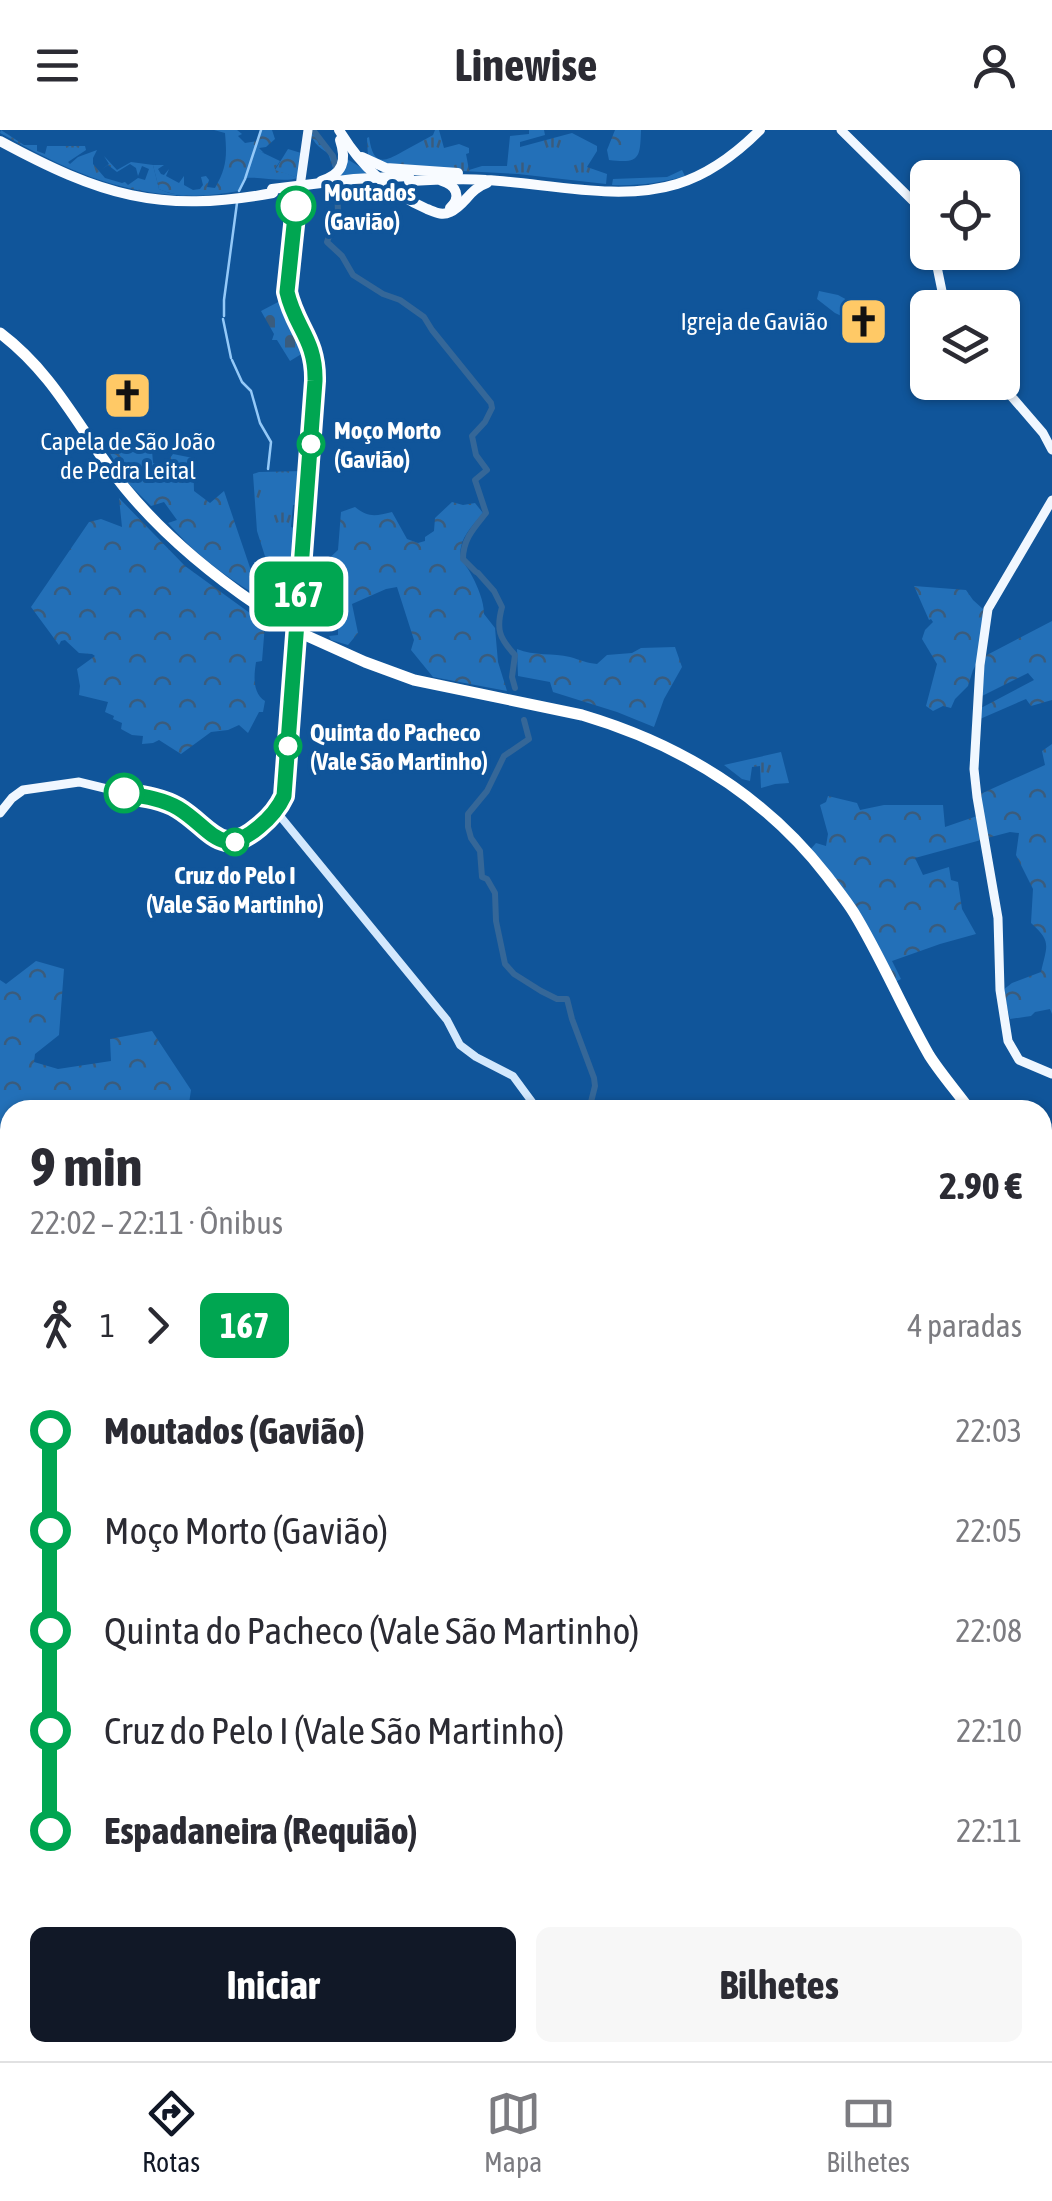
<!DOCTYPE html>
<html lang="pt">
<head>
<meta charset="utf-8">
<style>
	body { margin:0; font-family:"Asap Condensed",sans-serif; background:#f7f7f7; color:#2b2b33; height:100vh; display:flex; flex-direction:column; font-size:38px; white-space:nowrap }
	* { box-sizing:border-box; margin:0 }
	p { font-size:32px; color:#7c7c81 }
	.icon { flex:none; width:55px; height:55px; fill:none; stroke:currentColor; stroke-width:2; stroke-linecap:round; stroke-linejoin:round }
	.map { position:relative; flex:1; overflow:hidden }
	.drawer { position:absolute; left:0px; top:970px; width:1052px; height:962px; display:flex; flex-direction:column; background:#fff; border-radius:30px 30px 0 0; box-shadow:0 2px 8px #0004 }
	.drawer>* { flex:none }
	.badge { padding:0 20px; border-radius:15px; font-size:35px; line-height:65px }
	.buttons { position:absolute; left:910px; top:30px; display:grid; gap:20px }
	.buttons a { display:grid; place-items:center; width:110px; height:110px; border-radius:15px; background:#fff; box-shadow:0 2px 8px #0004; font-size:50px }
	.map>.badge { position:absolute; translate:-50% -50%; box-shadow:0 0 0 5px #fff }
	.legs { display:flex; align-items:center; gap:15px; height:110px; padding:0 30px; font-size:32px }
	.legs p { margin-inline-start:auto }
	.summary { display:flex; align-items:center; justify-content:space-between; height:170px; padding:0 30px }
	h1 { font-size:55px; font-weight:700; line-height:75px }
	.button { display:flex; gap:20px; margin-top:auto; padding:20px 30px }
	.button a { flex:1; height:115px; border-radius:15px; background:#111827; color:#fff; font-size:40px; font-weight:700; line-height:115px; text-align:center }
	.button a+a { background:#f7f7f7; color:#2b2b33 }
	ul { padding:0 30px; list-style:none }
	li { display:flex; align-items:center; gap:35px; height:100px; font-size:38px }
	li i { display:grid; place-items:center; width:15px; height:100%; margin:0 12px; background:currentColor }
	li i::after { content:''; width:25px; height:25px; margin:-12px; border:8px solid; border-radius:50%; background:#fff }
	li p { margin-inline-start:auto }
	li:first-child i { background:linear-gradient(#0000 50%,currentColor 0) }
	li:last-child i { background:linear-gradient(currentColor 50%,#0000 0) }
	header { display:flex; justify-content:space-between; align-items:center; height:130px; padding:0 30px; background:#fff; font-size:45px; font-weight:700 }
	.menu { display:flex; justify-content:space-around; align-items:center; height:140px; border-top:2px solid #e1e1e2; background:#fff; font-size:28px; color:#7c7c81 }
	.menu a { display:grid; justify-items:center; gap:5px }
	.menu .active { color:#111827 }
	.map>svg:first-child { display:block }
	.grass { fill:url(#grass-tufts) }
	.forest { fill:url(#forest-crowns) }
	.cemetery { fill:url(#cemetery-stones) }
	.lines { fill:none; stroke-linecap:round; stroke-linejoin:round }
	.stream { stroke:#94c9f8; stroke-width:2.5 }
	.river { stroke:#356798; stroke-width:6 }
	.secondary { stroke:#d3e8fd; stroke-width:8 }
	.primary { stroke:#f0f7ff; stroke-width:9 }
	.trunk { stroke:#f8fbff; stroke-width:10 }
	.motorway { stroke:#fff; stroke-width:11 }
	.trunk-bridge { stroke:#f8fbff; stroke-width:10 }
	.motorway-bridge { stroke:#fff; stroke-width:11 }
	.line-1-casing { stroke:#fff; stroke-width:22 }
	.line-1 { stroke:#00a651; stroke-width:15 }
	.stop-1-dot { fill:#fff; stroke:#00a651; stroke-width:5 }
	.labels { text-anchor:middle; dominant-baseline:central; stroke-width:8; stroke-linejoin:round; paint-order:stroke }
	.stop-label { font-size:25px; font-weight:bold; fill:#fff; stroke:#10559a; text-anchor:start }
	.poi-label { font-size:25px; fill:#fff; stroke:#10559a; text-anchor:end }
</style>
</head>
<body>
<header><svg class="icon" aria-label="menu" viewBox="0 0 24 24"><path d="M4 6h16M4 12h16M4 18h16"/></svg>Linewise<svg class="icon" aria-label="person" viewBox="0 0 24 24"><circle cx="12" cy="8" r="4"/><path d="M4 21q1-7 8-7t8 7"/></svg></header>
<div class="map">
<svg width="1052" height="1931" viewBox="0 0 1052 1931">
	<defs>
		<pattern id="grass-tufts" width="24" height="20" patternUnits="userSpaceOnUse" patternTransform="scale(2.5)"><rect width="24" height="20" fill="#2370b8"/><path d="M3 7l-1-3M5 7V3M7 7l1-3M15 17l-1-3M17 17v-4M19 17l1-3" fill="none" stroke="#3a5c7d"/></pattern>
		<pattern id="forest-crowns" width="20" height="18" patternUnits="userSpaceOnUse" patternTransform="scale(2.5)"><rect width="20" height="18" fill="#2370b8"/><path d="M2 6a3 3 0 1 1 6 0M12 15a3 3 0 1 1 6 0" fill="none" stroke="#3a5c7d"/></pattern>
		<pattern id="cemetery-stones" width="16" height="16" patternUnits="userSpaceOnUse" patternTransform="scale(2.5)"><rect width="16" height="16" fill="#2370b8"/><path d="M2 7V4a2 2 0 0 1 4 0v3zM10 15v-3a2 2 0 0 1 4 0v3z" fill="#3a5c7d"/></pattern>
	</defs>
	<rect width="100%" height="100%" fill="#10559a"/>
	<!-- grass -->
	<g class="grass">
		<path d="M1 0 24 15H37V21L45 24 47 16H85L86 20 68 32 70 34 78 27 97 20 93 28V34L105 48 122 53 125 52 128 55 138 48 145 50 149 39 142 36 138 46 136 38 130 34 117 42 108 35 101 40 109 34 104 26 117 40 131 32 153 35 159 59 169 63 190 66C114 63 65 39 0 3Z"/>
		<path d="M435 0H439L444 18 459 14 469 18V23L466 24 469 40 482 36H507L510 6 529 4V0H544L545 5 520 12V17L572 3 597 16V21L587 37 607 44 606 54 518 44 387 37 368 28 367 8 369 7C373 34 381 34 402 22 412 16 423 11 433 5Z"/>
		<path d="M255 19 280 31 275 39 298 48C283 53 259 46 246 48Z"/>
		<path d="M682 40 685 46C660 53 638 56 612 55L613 49 667 47Z"/>
		<path d="M305 341 303 373 293 375 291 397 302 401 296 457 276 461 257 401 253 344 259 342Z"/>
		<path d="M781 622 789 653 775 654 761 658 760 636 752 637 750 651 742 649 724 635Z"/>
	</g>
	<!-- forest -->
	<g class="forest">
		<path d="M214 0H237L242 4 238 6 245 13 257 11 261 0H272L275 9 266 17 259 18 264 23 255 20 239 61C213 65 183 70 159 59L153 35H164L158 39 161 44 164 45 169 39 166 46 179 53 184 46V55L193 60 200 59 203 55 201 47 206 46 209 50 207 57 215 58C227 37 227 26 225 3Z"/>
		<path d="M309 0H316L333 25 338 38 347 29 365 40V58L362 69 336 75 335 59 320 58 316 49 335 44 328 23C319 18 311 10 309 0Z"/>
		<path d="M615 0H641C640 28 640 34 609 30L607 20Z"/>
		<path d="M288 19 301 23 298 48 275 40Z"/>
		<path d="M136 307 151 308 153 333 165 335 173 324 193 328 194 361 210 373 224 361 260 467C225 447 194 423 168 393L177 390 164 372 151 376 129 354 109 322Z"/>
		<path d="M119 368 185 436 265 494 262 531 256 532C254 545 252 563 265 571L263 582H259L248 603 239 595 228 600 211 602 181 624 159 610 153 613 142 614 143 606 132 605 121 599 122 593 113 589 114 586 105 582 108 572 79 565 80 556 77 539 95 526 92 524 79 523 65 510 61 511 59 515 31 477 89 392 101 389 122 397Z"/>
		<path d="M452 372 463 375 475 373 483 383C476 392 463 404 461 417 458 429 467 435 472 446 478 457 484 472 484 484L495 498 498 532 507 561 433 547 411 520 414 510 397 457 386 459 352 474 358 503 348 515 331 510 329 506 338 505V479L314 477 311 468 319 467 320 437 338 420 341 382 355 377C368 388 376 386 392 382L407 409 418 413 425 411V407L434 401 435 388Z"/>
		<path d="M914 456 966 460 973 470 984 480 980 528 973 540 968 556 955 569 951 578 943 576 933 581 926 576 937 534 922 509 925 500 933 492 931 489 929 490Z"/>
		<path d="M1052 491V570L1031 576 1026 569 980 589 981 578 1034 550 1028 543 982 566 985 526Z"/>
		<path d="M675 517 682 537 664 569 654 597 617 582 553 562 550 552 518 546 517 519C534 526 553 523 570 527 580 530 587 533 597 534L607 525 632 523 641 518Z"/>
		<path d="M1052 614V884L1050 879 1035 882 1031 886 1010 889 1003 860 1012 853 1041 842C1047 815 1052 812 1031 793L1033 759 1016 725 1019 703 1010 702 987 708 978 665 1045 635 1042 621Z"/>
		<path d="M828 666 857 673 860 680 884 675H943L945 697 977 686 981 710 915 728 923 745 949 737 951 750 958 752 962 779 976 804 940 814 892 831 901 849 895 852 810 720 816 713 826 716 828 704 820 675 826 672Z"/>
		<path d="M36 831 64 839 59 905 35 924 34 932 58 939 111 931 110 909 152 901 191 960 188 980H10V1922L305 1923 304 1931H0V850L6 854Z"/>
	</g>
	<!-- cemetery -->
	<g class="cemetery">
		<path d="M819 161 838 165 862 178 856 190 851 188 850 190 835 183 817 169Z"/>
		<path d="M282 170 308 220 290 231 277 210H272L274 204 261 181Z"/>
	</g>
	<g class="lines">
		<!-- stream -->
		<g class="stream">
			<path d="M239 61 245 49 261 0"/>
			<path d="M224 186V170L237 73"/>
			<path d="M223 189 231 228"/>
			<path d="M232 230 242 252 251 261 260 293 271 312 268 339"/>
		</g>
		<!-- river -->
		<g class="river">
			<path d="M313 0 333 26 336 37 338 81 327 112 342 126 353 145 383 164 400 170 424 187 432 200 491 273 492 278 485 292 472 306 476 325 487 340 475 350 486 383C474 398 463 409 463 429L476 442"/>
			<path d="M478 443 494 461 502 477C496 499 499 508 515 525L512 547 515 558"/>
			<path d="M524 590 529 609 504 626 487 661 468 684V697L471 708 480 721 482 747 487 749 495 763 496 791 505 834 514 844 541 861 557 869H567L572 889 594 948 595 956 589 980"/>
			<path d="M480 1931 483 1922"/>
		</g>
		<!-- secondary -->
		<g class="secondary">
			<path d="M274 683 280 686 447 890 460 915 476 927 513 946 538 980"/>
			<path d="M764 1922 765 1931"/>
		</g>
		<!-- primary -->
		<g class="primary">
			<path d="M841 0 916 74 928 96"/>
			<path d="M934 122 943 166 948 178"/>
			<path d="M999 252 1043 303 1052 320"/>
			<path d="M1052 370 988 479 980 535 974 639 977 667 998 788 1000 860 1008 911 1019 930 1052 944"/>
			<path d="M0 683 12 668 23 660 79 652 174 675 219 708 232 713 247 707 276 680 282 669 285 655 315 251C317 207 289 193 286 155L308 0"/>
		</g>
		<!-- trunk -->
		<g class="trunk">
			<path d="M339 0C360 35 390 63 427 79 435 82 442 86 450 82 465 76 469 59 487 53"/>
			<path d="M0 11C100 65 159 84 273 63"/>
			<path d="M362 27 386 38 458 43"/>
			<path d="M321 51C343 44 347 31 340 10"/>
			<path d="M409 51C435 50 460 48 486 50 546 53 619 72 677 54 710 44 736 24 760 0"/>
			<path d="M442 51C456 55 462 67 450 78"/>
		</g>
		<!-- motorway -->
		<g class="motorway">
			<path d="M0 203C58 247 81 304 125 358 171 414 228 458 289 496"/>
			<path d="M305 505 365 532 414 550 582 585C680 614 764 665 827 746 836 758 846 770 854 783 882 829 902 878 929 925 941 944 957 962 970 980"/>
			<path d="M1042 1072 1052 1082"/>
		</g>
		<!-- trunk-bridge -->
		<path class="trunk-bridge" d="M272 59 354 49 409 46"/>
		<!-- motorway-bridge -->
		<path class="motorway-bridge" d="M289 496 305 505"/>
	</g>
	<g class="lines">
		<defs>
			<path id="line-1" d="M124 663C142 666 163 669 178 678 211 698 220 730 259 697 270 688 278 679 284 666L315 251C316 209 295 198 287 162L296 76"/>
		</defs>
		<!-- line-1 casing -->
		<use href="#line-1" class="line-1-casing"/>
		<!-- line-1 -->
		<use href="#line-1" class="line-1"/>
	</g>
	<!-- icons -->
	<defs>
		<symbol id="church-square" viewBox="-11 -11 22 22"><rect x="-9" y="-9" width="18" height="18" rx="4" fill="#ffc966" stroke="#10559a"/><path d="M-1.2-6h2.4v3.5h3.3v2.4h-3.3V6h-2.4V-.1h-3.3v-2.4h3.3Z" fill="#111"/></symbol>
	</defs>
	<g fill-rule="evenodd">
		<use href="#church-square" x="836" y="164" width="55" height="55"/>
		<use href="#church-square" x="100" y="238" width="55" height="55"/>
	</g>
	<!-- markers -->
	<g class="stop-1-dot">
		<circle cx="296" cy="76" r="18"/>
		<circle cx="311" cy="314" r="12"/>
		<circle cx="288" cy="616" r="12"/>
		<circle cx="124" cy="663" r="18"/>
		<circle cx="235" cy="712" r="12"/>
	</g>
	<g class="labels">
		<!-- stop labels -->
		<g class="stop-label">
			<text x="324" y="62">Moutados<tspan x="324" dy="29">(Gavião)</tspan></text>
			<text x="334" y="300">Moço Morto<tspan x="334" dy="29">(Gavião)</tspan></text>
			<text x="310" y="602">Quinta do Pacheco<tspan x="310" dy="29">(Vale São Martinho)</tspan></text>
			<text x="235" y="745" text-anchor="middle">Cruz do Pelo I<tspan x="235" dy="29">(Vale São Martinho)</tspan></text>
		</g>
		<!-- poi labels -->
		<g class="poi-label">
			<text x="828" y="191">Igreja de Gavião</text>
			<text x="128" y="311" text-anchor="middle">Capela de São João<tspan x="128" dy="29">de Pedra Leital</tspan></text>
		</g>
	</g>
</svg>
<div class="buttons">
<a><svg class="icon" aria-label="locate" viewBox="0 0 24 24"><circle cx="12" cy="12" r="6"/><path d="M12 2v4M12 18v4M2 12h4M18 12h4"/></svg></a>
<a><svg class="icon" aria-label="layers" viewBox="0 0 24 24"><path d="M12 4l9 5-9 5-9-5zM3 14l9 5 9-5"/></svg></a>
</div>
<b class="badge" style="left:299px;top:464px;background:#00a651;color:#fff">167</b>
<section class="drawer">
<div class="summary"><div><h1>9 min</h1><p>22:02 – 22:11 · Ônibus</p></div><b>2.90 €</b></div>
<div class="legs"><svg class="icon" aria-label="walk" viewBox="0 0 24 24"><circle cx="13" cy="4" r="2"/><path d="M13 8l-2 6 4 7M11 14l-3 7M7 12l3-4h3l4 4"/></svg>1<svg class="icon" aria-label="forward" viewBox="0 0 24 24"><path d="M9 5l7 7-7 7"/></svg><b class="badge" style="background:#00a651;color:#fff">167</b><p>4 paradas</p></div>
<ul>
<li><i style="color:#00a651"></i><b>Moutados (Gavião)</b><p>22:03</p></li>
<li><i style="color:#00a651"></i><span>Moço Morto (Gavião)</span><p>22:05</p></li>
<li><i style="color:#00a651"></i><span>Quinta do Pacheco (Vale São Martinho)</span><p>22:08</p></li>
<li><i style="color:#00a651"></i><span>Cruz do Pelo I (Vale São Martinho)</span><p>22:10</p></li>
<li><i style="color:#00a651"></i><b>Espadaneira (Requião)</b><p>22:11</p></li>
</ul>
<div class="button"><a>Iniciar</a><a>Bilhetes</a></div>
</section>
</div>
<nav class="menu">
<a class="active"><svg class="icon" aria-label="directions" viewBox="0 0 24 24"><path d="M12 3l9 9-9 9-9-9zM9 14v-3h6M13 9l2 2-2 2"/></svg>Rotas</a>
<a><svg class="icon" aria-label="map" viewBox="0 0 24 24"><path d="M3 6l6-2 6 2 6-2v14l-6 2-6-2-6 2zM9 4v14M15 6v14"/></svg>Mapa</a>
<a><svg class="icon" aria-label="tickets" viewBox="0 0 24 24"><path d="M3 7h18v10H3zM15 7v10"/></svg>Bilhetes</a>
</nav>
</body>
</html>
